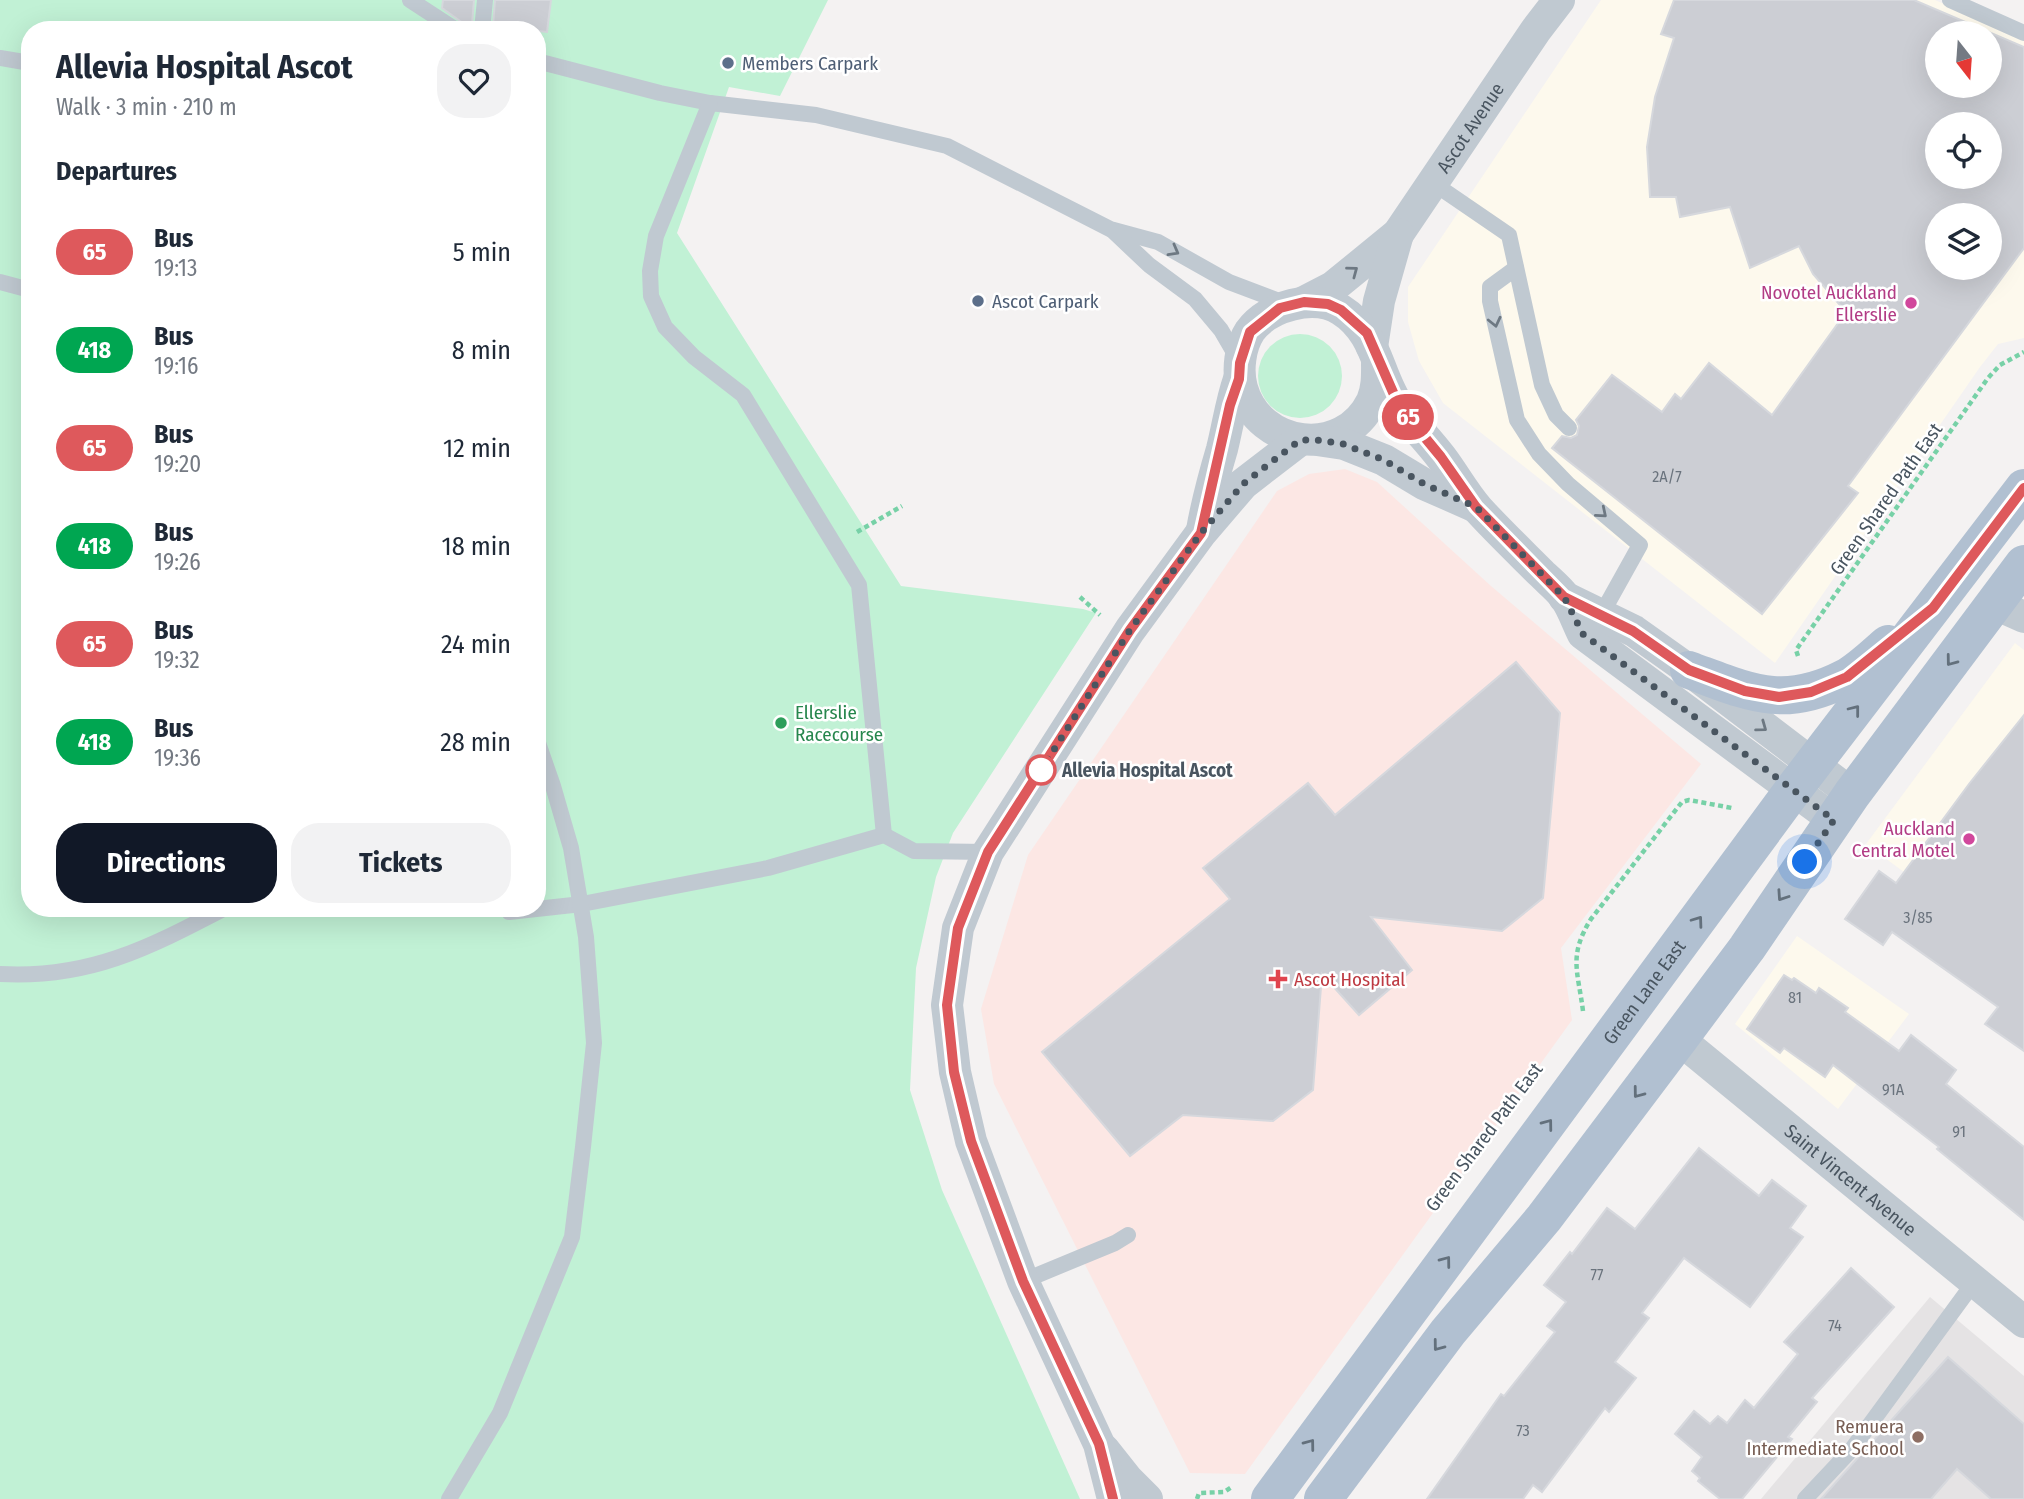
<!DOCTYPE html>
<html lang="en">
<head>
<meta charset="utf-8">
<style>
	body { margin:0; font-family:"Fira Sans Condensed",sans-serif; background:#f2f2f3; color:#1f2937; height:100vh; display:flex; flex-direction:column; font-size:26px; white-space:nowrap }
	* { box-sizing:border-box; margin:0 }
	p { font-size:23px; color:#747a83 }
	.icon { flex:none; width:38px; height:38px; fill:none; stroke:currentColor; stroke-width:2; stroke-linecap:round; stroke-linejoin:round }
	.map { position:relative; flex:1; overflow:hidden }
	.details { position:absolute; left:21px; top:21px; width:525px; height:896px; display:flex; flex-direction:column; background:#fff; border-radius:28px; box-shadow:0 7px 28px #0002 }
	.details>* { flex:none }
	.badge { padding:0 14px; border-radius:23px; font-size:24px; line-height:46px }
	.needle { width:46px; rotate:163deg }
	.tools { position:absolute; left:1925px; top:21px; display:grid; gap:14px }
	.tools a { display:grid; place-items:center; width:77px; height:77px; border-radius:50%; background:#fff; box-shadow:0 7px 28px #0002; font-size:35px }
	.you { position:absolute; width:35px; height:35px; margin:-18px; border:5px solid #fff; border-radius:50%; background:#1a73e8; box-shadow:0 0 0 10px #1a73e833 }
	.map>.badge { position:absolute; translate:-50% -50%; box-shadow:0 0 0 4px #fff }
	h2 { padding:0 35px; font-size:26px; line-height:63px }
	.round { display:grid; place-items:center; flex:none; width:74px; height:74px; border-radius:28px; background:#f2f2f3 }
	.head { display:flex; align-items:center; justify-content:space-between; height:119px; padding:0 35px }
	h1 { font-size:33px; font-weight:700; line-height:52px }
	.action { display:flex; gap:14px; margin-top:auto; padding:14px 35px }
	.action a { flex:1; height:80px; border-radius:28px; background:#111827; color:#fff; font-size:28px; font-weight:700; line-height:80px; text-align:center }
	.action a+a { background:#f2f2f3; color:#1f2937 }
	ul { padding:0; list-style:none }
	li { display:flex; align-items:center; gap:21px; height:98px; padding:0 35px }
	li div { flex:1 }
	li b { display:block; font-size:26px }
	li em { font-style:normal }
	li .badge { min-width:77px; font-weight:700; text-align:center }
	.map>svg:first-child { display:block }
	.commercial { fill:#fdf9ed; fill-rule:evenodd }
	.education { fill:#e5e3e4 }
	.medical { fill:#fce7e4 }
	.green { fill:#c1f1d5; fill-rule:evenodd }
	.building { fill:#ccced4; stroke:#d6d8dd; stroke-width:2; fill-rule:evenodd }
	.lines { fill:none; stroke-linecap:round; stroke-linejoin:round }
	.path { stroke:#77d1a7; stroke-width:4.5; stroke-dasharray:5 3.5; stroke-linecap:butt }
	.lane { stroke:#c0c9d1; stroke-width:16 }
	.street { stroke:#c0c9d1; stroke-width:32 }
	.primary { stroke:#b1c0d1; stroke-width:38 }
	.oneway { stroke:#6d7882 }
	.oneway2 { stroke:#63707c }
	.line-casing { stroke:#fff; stroke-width:16 }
	.line { stroke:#de595c; stroke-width:10 }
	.walk { stroke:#495560; stroke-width:7; stroke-dasharray:0 12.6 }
	.service-dot { fill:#5c6f8a; stroke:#fff; stroke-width:2.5 }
	.hotel-dot { fill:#d1479c; stroke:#fff; stroke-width:2.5 }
	.leisure-dot { fill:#2e9e5b; stroke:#fff; stroke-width:2.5 }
	.stop-dot { fill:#fff; stroke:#de595c; stroke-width:3.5 }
	.health-dot { fill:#e0444e; stroke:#fff; stroke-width:2.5 }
	.education-dot { fill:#8d6e63; stroke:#fff; stroke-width:2.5 }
	.labels { text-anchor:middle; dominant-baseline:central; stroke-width:5; stroke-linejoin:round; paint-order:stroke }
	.number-label { font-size:16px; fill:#6a737d }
	.service-label { font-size:19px; fill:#4e5e75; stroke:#fff; text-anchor:start }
	.street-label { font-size:19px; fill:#495560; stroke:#fff }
	.hotel-label { font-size:19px; fill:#b23c85; stroke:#fff; text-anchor:end }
	.leisure-label { font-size:19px; fill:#27864d; stroke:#fff; text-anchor:start }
	.stop-label { font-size:19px; font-weight:bold; fill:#495560; stroke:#fff; text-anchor:start }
	.health-label { font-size:19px; fill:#be3a42; stroke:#fff; text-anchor:start }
	.education-label { font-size:19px; fill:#785e54; stroke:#fff; text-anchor:end }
</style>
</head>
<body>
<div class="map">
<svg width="2024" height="1499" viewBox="0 0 2024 1499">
	<rect width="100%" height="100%" fill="#f4f2f2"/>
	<!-- commercial -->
	<g class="commercial">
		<path d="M1601 0H1935L2024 39V338L1998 344 1980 367 1775 663 1443 403 1419 361 1408 322V287ZM1937 33H1990V86H1937ZM1937 124H1990V177H1937ZM1937 215H1990V268H1937Z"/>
		<path d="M2015 643 2024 650V961L1866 844Z"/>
		<path d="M1797 936 1909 1014 1838 1109 1735 1024Z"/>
	</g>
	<!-- education -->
	<path class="education" d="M1930 1297 2024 1376V1499H1761Z"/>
	<!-- medical -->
	<path class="medical" d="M1345 469 1377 482 1491 586 1701 764 1561 948 1572 1020 1245 1474 1190 1473 994 1084 981 1009 1028 855 1277 491 1309 474Z"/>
	<!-- green -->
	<g class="green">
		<path d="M0 0H828L780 96 729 87 677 233 901 586 1083 609 1096 613 953 833 936 877 916 968 910 1090 942 1190 1080 1499H0ZM30 30H537V908H30Z"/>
		<circle cx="1300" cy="376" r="42"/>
	</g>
	<!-- building -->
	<g class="building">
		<path d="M443 0H474L472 24 463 23 442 8Z"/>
		<path d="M495 0H551L547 32 493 26Z"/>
		<path d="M1674 0H1914L2024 47V248L1848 486 1858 493 1762 614 1552 448 1562 436 1571 438 1577 435 1579 426 1576 420 1612 375 1662 412 1675 394 1681 399 1709 363 1772 415 1846 312 1813 274 1799 246 1750 268 1730 207 1680 217 1676 197H1650L1647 147 1655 97 1674 38 1661 34ZM1937 33H1990V86H1937ZM1937 124H1990V177H1937ZM1937 215H1990V268H1937Z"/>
		<path d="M1516 662 1560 713 1543 898 1502 931 1371 917 1412 970 1359 1015 1322 974 1313 1090 1273 1121 1183 1115 1130 1156 1042 1052 1230 899 1203 868 1308 783 1335 815Z"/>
		<path d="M2024 715V1051L1985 1024 1998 1007 1892 932 1883 945 1845 919 1879 871 1896 883 1969 784Z"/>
		<path d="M1784 975 1792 980 1794 978 1816 993 1819 988 1848 1008 1845 1012 1899 1051 1911 1035 1956 1070 1946 1084 2024 1147V1220L1937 1149 1939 1147 1833 1065 1825 1077 1784 1048 1780 1053 1747 1029Z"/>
		<path d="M1699 1148 1759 1196 1772 1180 1806 1206 1790 1228 1803 1237 1750 1307 1684 1258 1642 1313 1649 1318 1615 1362 1636 1378 1609 1412 1605 1408 1542 1492 1533 1485 1523 1499H1427L1501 1394 1504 1396 1555 1332 1547 1326 1566 1302 1544 1285 1570 1252 1572 1254 1607 1208 1635 1229Z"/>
		<path d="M1851 1268 1894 1307 1812 1398 1817 1402 1788 1437 1792 1439 1742 1499H1720L1698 1481 1700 1478 1692 1471 1702 1457 1675 1434 1694 1411 1710 1424 1718 1416 1727 1423 1745 1400 1754 1408 1798 1354 1784 1342Z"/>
		<path d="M1948 1357 2024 1424V1499H1991L1957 1469 1931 1499H1821Z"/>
	</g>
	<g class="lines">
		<!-- path -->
		<g class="path">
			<path d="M857 532 902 506"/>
			<path d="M1080 597 1100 615"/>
			<path d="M1798 656 1796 650 1988 378 2000 365 2024 352"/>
			<path d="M1583 1011C1578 971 1568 956 1591 919L1682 802 1689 800 1732 808"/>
			<path d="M1197 1499 1199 1493 1224 1492 1233 1486"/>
		</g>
		<!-- lane -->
		<g class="lane">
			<path d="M410 0 456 30"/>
			<path d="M1950 0 2024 33"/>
			<path d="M482 30 485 0"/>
			<path d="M0 58 30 63"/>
			<path d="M537 61 660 93 710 103 816 115 947 146 1110 229 1158 242 1229 282 1287 304"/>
			<path d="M710 103 656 236 650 271 651 296 665 327 694 357 743 395 859 585 884 835"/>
			<path d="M1433 183 1509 235 1542 385 1556 415 1569 428"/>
			<path d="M1112 230 1149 265 1195 299 1221 330 1239 361"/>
			<path d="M1516 268 1490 287V301L1517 420 1539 454 1568 484 1640 545 1601 615"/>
			<path d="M0 282 30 290"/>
			<path d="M506 908 509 912 582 904 768 868 884 835 914 851 988 852"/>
			<path d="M0 974C89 979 148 948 225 908"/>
			<path d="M1023 1281 1115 1243 1128 1235"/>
			<path d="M449 1499 500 1413 572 1237 583 1147 594 1043 586 937 571 848 553 786 537 740"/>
			<path d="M1805 1499 1852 1449 1975 1281"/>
		</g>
		<!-- street -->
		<g class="street">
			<path id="s1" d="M1304 302 1333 287 1398 234 1536 30 1559 0"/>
			<path d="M1372 347 1379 301 1398 234"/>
			<path d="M1377 359C1377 373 1378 387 1372 401 1343 460 1259 448 1242 388 1237 371 1240 346 1250 331 1268 306 1314 293 1341 310 1378 333 1377 376 1400 408 1413 425 1428 440 1441 457 1454 474 1464 493 1478 509 1498 531 1520 552 1541 573 1549 581 1558 588 1564 596 1572 607 1577 622 1583 634L1834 820"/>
			<path d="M1317 440 1344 444 1384 460 1424 484 1474 506"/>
			<path d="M1202 530C1207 502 1214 476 1222 449 1228 425 1231 402 1239 379"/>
			<path d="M1564 597 1634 631 1689 670 1852 794"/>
			<path d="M1992 606 2006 609 2024 617"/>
			<path id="s2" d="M1679 1039 2024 1322"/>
			<path d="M1104 1450 1127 1479 1147 1499"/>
			<path d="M1113 1499 1099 1444 1023 1281 971 1141 955 1072 947 1005 958 928 988 852 1130 630 1201 533 1243 484 1300 440"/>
		</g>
		<!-- primary -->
		<g class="primary">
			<path d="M1689 670C1749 692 1783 710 1845 678 1860 670 1875 655 1888 644"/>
			<path id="s3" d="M1270 1499 1793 790 2024 488"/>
			<path d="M1323 1499 1448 1332 1544 1218 1679 1039 1747 948 1852 794 2024 564"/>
		</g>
	</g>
	<!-- one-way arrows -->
	<defs><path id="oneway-chevron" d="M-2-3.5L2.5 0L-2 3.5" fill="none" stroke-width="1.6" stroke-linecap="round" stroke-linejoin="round" transform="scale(1.75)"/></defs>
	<g class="oneway">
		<use href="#oneway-chevron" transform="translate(1174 251) rotate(29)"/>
		<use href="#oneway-chevron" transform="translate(1353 271) rotate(-37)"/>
		<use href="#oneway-chevron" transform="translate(1495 322) rotate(77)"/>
		<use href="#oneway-chevron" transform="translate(1602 513) rotate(40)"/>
		<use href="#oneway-chevron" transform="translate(1762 727) rotate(36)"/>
	</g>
	<g class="oneway2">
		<use href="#oneway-chevron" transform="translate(1951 661) rotate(127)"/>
		<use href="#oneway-chevron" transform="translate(1855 710) rotate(-52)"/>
		<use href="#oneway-chevron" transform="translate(1782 896) rotate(124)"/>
		<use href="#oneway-chevron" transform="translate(1698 921) rotate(-54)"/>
		<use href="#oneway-chevron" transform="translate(1638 1093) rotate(127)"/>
		<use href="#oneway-chevron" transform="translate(1548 1124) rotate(-53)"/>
		<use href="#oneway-chevron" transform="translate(1446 1261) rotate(-53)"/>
		<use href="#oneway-chevron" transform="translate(1438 1346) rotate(127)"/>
		<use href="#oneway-chevron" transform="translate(1310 1444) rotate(-53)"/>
	</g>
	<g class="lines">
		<defs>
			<path id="line" d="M1113 1499 1099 1444 1023 1281 971 1141 954 1072 947 1005 958 928 988 852 1130 630 1201 533 1230 405 1239 379 1240 363 1250 332 1280 308 1304 302 1328 304 1341 310 1367 333 1399 406 1441 457 1476 507 1564 597 1633 631 1689 670 1745 691 1779 697 1811 692 1847 677 1933 608 2024 488"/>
		</defs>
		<!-- line casing -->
		<use href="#line" class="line-casing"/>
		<!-- line -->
		<use href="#line" class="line"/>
		<!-- walk -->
		<path class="walk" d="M1041 770 1130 630 1201 533 1243 484 1300 440H1317L1343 444 1384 460 1424 484 1476 507 1564 597 1583 634 1834 820 1805 862"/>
	</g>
	<!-- markers -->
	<g class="service-dot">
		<circle cx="728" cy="63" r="7"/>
		<circle cx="978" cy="301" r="7"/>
	</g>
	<g class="hotel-dot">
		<circle cx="1911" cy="303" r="7"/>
		<circle cx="1969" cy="839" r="7"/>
	</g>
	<circle class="leisure-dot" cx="781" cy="723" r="7"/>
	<circle class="stop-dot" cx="1041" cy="770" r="14"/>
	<path class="health-dot" d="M1274.5 968.5h7v7h7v7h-7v7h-7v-7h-7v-7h7z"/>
	<circle class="education-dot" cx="1918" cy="1437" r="7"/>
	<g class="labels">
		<!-- number labels -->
		<g class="number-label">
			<text x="1667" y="476">2A/7</text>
			<text x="1918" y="917">3/85</text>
			<text x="1795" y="997">81</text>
			<text x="1893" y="1089">91A</text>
			<text x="1959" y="1131">91</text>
			<text x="1597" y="1274">77</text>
			<text x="1835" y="1325">74</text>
			<text x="1523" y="1430">73</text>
		</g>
		<!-- service labels -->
		<g class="service-label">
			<text x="742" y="63">Members Carpark</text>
			<text x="992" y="301">Ascot Carpark</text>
		</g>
		<!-- street labels -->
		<g class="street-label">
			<text stroke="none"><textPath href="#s1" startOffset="245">Ascot Avenue</textPath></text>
			<text transform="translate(1886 499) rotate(-55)">Green Shared Path East</text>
			<text stroke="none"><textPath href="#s3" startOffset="630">Green Lane East</textPath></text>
			<text transform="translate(1484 1137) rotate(-53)">Green Shared Path East</text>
			<text stroke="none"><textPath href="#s2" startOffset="222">Saint Vincent Avenue</textPath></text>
		</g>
		<!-- hotel labels -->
		<g class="hotel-label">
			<text x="1897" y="292">Novotel Auckland<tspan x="1897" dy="22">Ellerslie</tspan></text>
			<text x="1955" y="828">Auckland<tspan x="1955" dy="22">Central Motel</tspan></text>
		</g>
		<!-- leisure labels -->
		<g class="leisure-label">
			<text x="795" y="712">Ellerslie<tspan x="795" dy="22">Racecourse</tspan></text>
		</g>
		<!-- stop labels -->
		<g class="stop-label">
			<text x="1062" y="770">Allevia Hospital Ascot</text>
		</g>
		<!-- health labels -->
		<g class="health-label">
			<text x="1294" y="979">Ascot Hospital</text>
		</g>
		<!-- education labels -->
		<g class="education-label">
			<text x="1904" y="1426">Remuera<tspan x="1904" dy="22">Intermediate School</tspan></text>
		</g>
	</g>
</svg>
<div class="tools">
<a><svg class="needle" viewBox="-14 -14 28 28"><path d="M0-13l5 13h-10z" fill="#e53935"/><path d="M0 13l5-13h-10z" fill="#747a83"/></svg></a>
<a><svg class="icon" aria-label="locate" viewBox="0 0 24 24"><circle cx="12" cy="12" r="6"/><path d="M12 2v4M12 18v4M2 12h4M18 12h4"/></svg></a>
<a><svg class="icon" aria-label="layers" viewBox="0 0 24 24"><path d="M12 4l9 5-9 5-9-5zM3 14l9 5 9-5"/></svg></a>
</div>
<div class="you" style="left:1805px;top:862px"></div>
<b class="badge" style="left:1408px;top:417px;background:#de595c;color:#fff">65</b>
<section class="details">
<div class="head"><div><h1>Allevia Hospital Ascot</h1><p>Walk · 3 min · 210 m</p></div><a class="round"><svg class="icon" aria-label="heart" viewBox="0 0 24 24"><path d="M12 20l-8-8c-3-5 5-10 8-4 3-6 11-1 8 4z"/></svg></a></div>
<h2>Departures</h2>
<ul>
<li><span class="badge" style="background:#de595c;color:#fff">65</span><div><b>Bus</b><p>19:13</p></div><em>5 min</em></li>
<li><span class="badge" style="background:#00a651;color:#fff">418</span><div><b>Bus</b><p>19:16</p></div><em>8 min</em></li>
<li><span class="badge" style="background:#de595c;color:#fff">65</span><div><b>Bus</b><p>19:20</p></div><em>12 min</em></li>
<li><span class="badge" style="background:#00a651;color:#fff">418</span><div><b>Bus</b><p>19:26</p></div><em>18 min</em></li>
<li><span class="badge" style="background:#de595c;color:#fff">65</span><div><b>Bus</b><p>19:32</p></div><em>24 min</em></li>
<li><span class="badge" style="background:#00a651;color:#fff">418</span><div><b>Bus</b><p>19:36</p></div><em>28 min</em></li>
</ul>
<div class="action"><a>Directions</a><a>Tickets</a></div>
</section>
</div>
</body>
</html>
